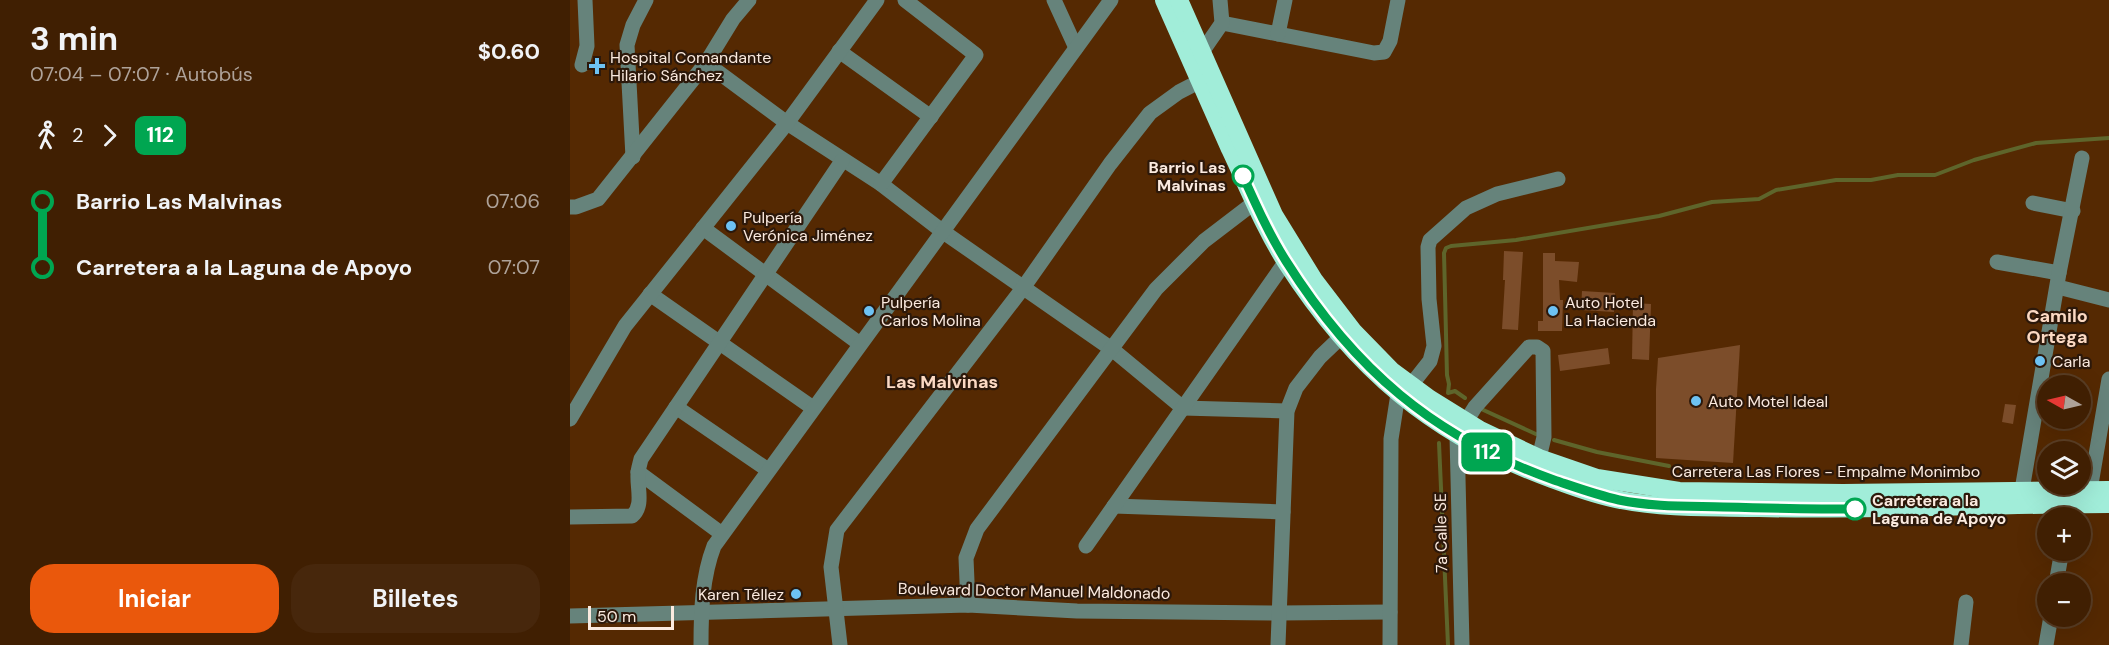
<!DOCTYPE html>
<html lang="es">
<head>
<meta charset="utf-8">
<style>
	body { margin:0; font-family:"DM Sans",sans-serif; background:#47270c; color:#f1f3f6; height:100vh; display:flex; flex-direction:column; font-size:22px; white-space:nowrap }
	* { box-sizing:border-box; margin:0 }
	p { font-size:20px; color:#aea299 }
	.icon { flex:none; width:33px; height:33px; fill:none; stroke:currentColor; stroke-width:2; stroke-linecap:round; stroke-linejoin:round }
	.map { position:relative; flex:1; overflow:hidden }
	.drawer { display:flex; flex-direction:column; background:#401f02; width:570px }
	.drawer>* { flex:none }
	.badge { padding:0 12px; border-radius:9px; font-size:21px; line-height:39px }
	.needle { width:39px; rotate:278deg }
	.tools { position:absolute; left:1467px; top:375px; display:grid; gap:12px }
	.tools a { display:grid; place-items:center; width:54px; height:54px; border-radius:50%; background:#401f02; box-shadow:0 6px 24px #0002,0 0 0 2px #593d24; font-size:30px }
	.scale { position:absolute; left:18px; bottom:15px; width:86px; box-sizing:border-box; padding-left:6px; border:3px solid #fbeadf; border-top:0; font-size:16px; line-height:21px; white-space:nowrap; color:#fbeadf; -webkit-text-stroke:4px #2c180a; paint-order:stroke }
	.map>.badge { position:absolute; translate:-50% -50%; box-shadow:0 0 0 3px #fff }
	.legs { display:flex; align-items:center; gap:9px; height:66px; padding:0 30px; font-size:20px }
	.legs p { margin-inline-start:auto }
	.headline { display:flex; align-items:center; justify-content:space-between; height:102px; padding:0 30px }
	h1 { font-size:33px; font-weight:700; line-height:45px }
	.action { display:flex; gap:12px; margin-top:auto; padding:12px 30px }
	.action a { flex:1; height:69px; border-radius:24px; background:#ea580c; color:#fff; font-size:24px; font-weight:700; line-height:69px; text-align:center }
	.action a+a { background:#47270c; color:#f1f3f6 }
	ul { padding:0 30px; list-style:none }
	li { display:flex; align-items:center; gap:21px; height:66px; font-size:22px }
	li i { display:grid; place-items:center; width:9px; height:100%; margin:0 8px; background:currentColor }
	li i::after { content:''; width:15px; height:15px; margin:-8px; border:4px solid; border-radius:50%; background:#401f02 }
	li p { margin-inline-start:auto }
	li:first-child i { background:linear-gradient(#0000 50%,currentColor 0) }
	li:last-child i { background:linear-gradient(currentColor 50%,#0000 0) }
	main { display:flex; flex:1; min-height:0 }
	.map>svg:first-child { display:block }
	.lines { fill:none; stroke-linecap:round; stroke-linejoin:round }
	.stream { stroke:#5e652b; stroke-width:4 }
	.building { fill:#7c4d2a }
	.minor { stroke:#66837b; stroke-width:15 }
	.highway { stroke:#a1edd9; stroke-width:18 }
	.line-1-casing { stroke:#fff; stroke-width:14 }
	.line-1 { stroke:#00a651; stroke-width:9 }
	.poi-dot { fill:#6dc2f3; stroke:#2c180a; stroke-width:2 }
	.stop-1-dot { fill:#fff; stroke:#00a651; stroke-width:3 }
	.labels { text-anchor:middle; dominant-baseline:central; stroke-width:4.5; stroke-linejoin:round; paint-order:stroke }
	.poi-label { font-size:16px; fill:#fbeadf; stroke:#2c180a; text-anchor:start }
	.stop-label { font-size:16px; font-weight:bold; fill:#fbeadf; stroke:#2c180a; text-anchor:end }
	.street-label { font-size:16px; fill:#fbeadf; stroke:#2c180a }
	.neighbourhood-label { font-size:18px; font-weight:bold; fill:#fbd9c3; stroke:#2c180a }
</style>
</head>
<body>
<main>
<section class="drawer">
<div class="headline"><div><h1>3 min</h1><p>07:04 – 07:07 · Autobús</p></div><b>$0.60</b></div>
<div class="legs"><svg class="icon" aria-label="walk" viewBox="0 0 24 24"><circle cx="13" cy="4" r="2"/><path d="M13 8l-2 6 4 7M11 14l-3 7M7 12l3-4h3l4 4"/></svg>2<svg class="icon" aria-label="forward" viewBox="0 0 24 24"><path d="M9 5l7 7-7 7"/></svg><b class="badge" style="background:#00a651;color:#fff">112</b></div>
<ul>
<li><i style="color:#00a651"></i><b>Barrio Las Malvinas</b><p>07:06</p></li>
<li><i style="color:#00a651"></i><b>Carretera a la Laguna de Apoyo</b><p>07:07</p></li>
</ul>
<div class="action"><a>Iniciar</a><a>Billetes</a></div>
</section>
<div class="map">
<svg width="1539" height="645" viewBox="0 0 1539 645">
	<rect width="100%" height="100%" fill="#552902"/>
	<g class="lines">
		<!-- stream -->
		<g class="stream">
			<path d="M895 398 885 391 878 393 879 384 877 375 874 253 876 248 881 246 946 240 1089 216 1142 202 1189 199 1206 190 1266 180H1301L1328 175H1365L1404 160 1466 143 1539 138"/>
			<path d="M909 408 968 435"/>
			<path d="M984 440 1027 452 1099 466"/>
			<path d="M869 443 878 645"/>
		</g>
	</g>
	<!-- building -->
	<g class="building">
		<path d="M934 251 953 252 948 330 932 329 935 280H933Z"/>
		<path d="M973 253H985V261L1009 262 1007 282 989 280 990 300H993L992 331H968V321H973Z"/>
		<path d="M1012 291 1045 293 1044 312 1011 310Z"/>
		<path d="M1063 303 1081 304 1079 360 1062 359Z"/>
		<path d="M1170 345 1163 463 1086 458V389L1088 358Z"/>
		<path d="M1038 348 1040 364 990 371 988 355Z"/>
		<path d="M1435 404 1446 405 1443 424 1432 422Z"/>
	</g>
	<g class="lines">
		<!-- minor -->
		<g class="minor">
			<path d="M484 0 506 48"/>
			<path d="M652 23 804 53 814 52 820 41 828 0"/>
			<path d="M708 34 715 0"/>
			<path d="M269 51 361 117"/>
			<path d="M632 52 652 23 650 0"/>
			<path d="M136 63 217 123 311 184 372 231 543 350 613 408 717 411"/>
			<path d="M12 65 17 46 15 0"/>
			<path d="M63 157 57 45 63 25 76 0"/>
			<path d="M311 184 406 55 335 0"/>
			<path d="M1463 203 1503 211"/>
			<path d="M0 207H6L28 199 136 63 163 19 179 0"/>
			<path d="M133 228 290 344"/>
			<path d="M1427 262 1489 273"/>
			<path d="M1488 287 1539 300"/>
			<path d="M80 294 243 408"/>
			<path d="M841 385 860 361 864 346 859 299 858 247 860 240 896 208 927 194 988 179"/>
			<path d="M106 407 198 470"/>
			<path d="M0 419 55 326 217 123 307 0"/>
			<path d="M68 472 152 534"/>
			<path d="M1452 490 1489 273 1512 158"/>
			<path d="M1520 490 1539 379"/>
			<path d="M544 506 713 512"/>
			<path d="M0 517 62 516C74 506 67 488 68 474 68 469 70 464 71 459L272 161"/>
			<path d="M1498 518 1500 504"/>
			<path d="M516 546 716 261"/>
			<path d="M1486 584 1492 550"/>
			<path d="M398 605 396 558 407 529 586 289 634 241 685 202"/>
			<path d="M0 616 398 605 507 611 709 613 820 612"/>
			<path d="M131 645C131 612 132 577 144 546L541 0"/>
			<path d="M270 645 261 567 267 530 453 288 540 164 580 113 609 92 640 76"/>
			<path d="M708 645 717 411 726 388 750 357 771 337"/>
			<path d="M820 645 821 439 828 394"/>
			<path d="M892 645 887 436 905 407 959 347H967L973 351 974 437 969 458"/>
			<path d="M1391 645 1396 602"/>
			<path d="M1476 645 1481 616"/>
		</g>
		<!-- highway -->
		<g class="highway">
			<path d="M594 0C616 50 638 99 660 149 678 187 694 227 716 262 784 368 863 436 982 479 1004 487 1027 496 1051 500 1096 509 1143 507 1189 508 1306 511 1422 504 1539 504"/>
			<path d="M609 0 704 215 744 280 783 331 822 371 860 399 910 430 969 458 1027 478 1109 491 1273 493 1539 490"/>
		</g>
	</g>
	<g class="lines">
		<defs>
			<path id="line-1" d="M673 176C686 205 699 234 716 261 784 369 863 437 984 480 1005 487 1027 495 1049 500 1083 507 1119 506 1153 507 1197 508 1241 509 1285 509"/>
		</defs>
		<!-- line-1 casing -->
		<use href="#line-1" class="line-1-casing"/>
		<!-- line-1 -->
		<use href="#line-1" class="line-1"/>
	</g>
	<!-- markers -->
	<g class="poi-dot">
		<path d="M24 57h6v6h6v6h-6v6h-6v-6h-6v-6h6z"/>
		<circle cx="161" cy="226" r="6"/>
		<circle cx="299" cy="311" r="6"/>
		<circle cx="983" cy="311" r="6"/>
		<circle cx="1470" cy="361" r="6"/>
		<circle cx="1126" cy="401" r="6"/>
		<circle cx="226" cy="594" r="6"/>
	</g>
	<g class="stop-1-dot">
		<circle cx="673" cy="176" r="10"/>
		<circle cx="1285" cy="509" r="10"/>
	</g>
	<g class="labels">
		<!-- poi labels -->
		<g class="poi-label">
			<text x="40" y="57">Hospital Comandante<tspan x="40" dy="18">Hilario Sánchez</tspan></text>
			<text x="173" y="217">Pulpería<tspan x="173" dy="18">Verónica Jiménez</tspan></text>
			<text x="311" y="302">Pulpería<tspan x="311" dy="18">Carlos Molina</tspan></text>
			<text x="995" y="302">Auto Hotel<tspan x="995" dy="18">La Hacienda</tspan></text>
			<text x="1482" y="361">Carla</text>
			<text x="1138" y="401">Auto Motel Ideal</text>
			<text x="214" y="594" text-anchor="end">Karen Téllez</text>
		</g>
		<!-- stop labels -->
		<g class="stop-label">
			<text x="656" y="167">Barrio Las<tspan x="656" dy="18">Malvinas</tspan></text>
			<text x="1302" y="500" text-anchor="start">Carretera a la<tspan x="1302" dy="18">Laguna de Apoyo</tspan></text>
		</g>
		<!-- street labels -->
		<g class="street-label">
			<text x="1256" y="471">Carretera Las Flores - Empalme Monimbo</text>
			<text transform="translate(871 533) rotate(-91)">7a Calle SE</text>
			<text transform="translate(464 591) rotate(1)">Boulevard Doctor Manuel Maldonado</text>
		</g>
		<!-- neighbourhood labels -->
		<g class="neighbourhood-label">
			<text x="1487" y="316">Camilo<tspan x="1487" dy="21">Ortega</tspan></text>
			<text x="372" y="382">Las Malvinas</text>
		</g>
	</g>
</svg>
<div class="tools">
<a><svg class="needle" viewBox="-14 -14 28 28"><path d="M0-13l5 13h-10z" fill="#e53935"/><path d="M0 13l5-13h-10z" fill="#aea299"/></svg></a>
<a><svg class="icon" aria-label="layers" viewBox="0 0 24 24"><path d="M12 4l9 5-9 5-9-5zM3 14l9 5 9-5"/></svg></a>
<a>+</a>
<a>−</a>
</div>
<div class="scale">50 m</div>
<b class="badge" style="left:917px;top:452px;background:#00a651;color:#fff">112</b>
</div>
</main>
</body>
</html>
